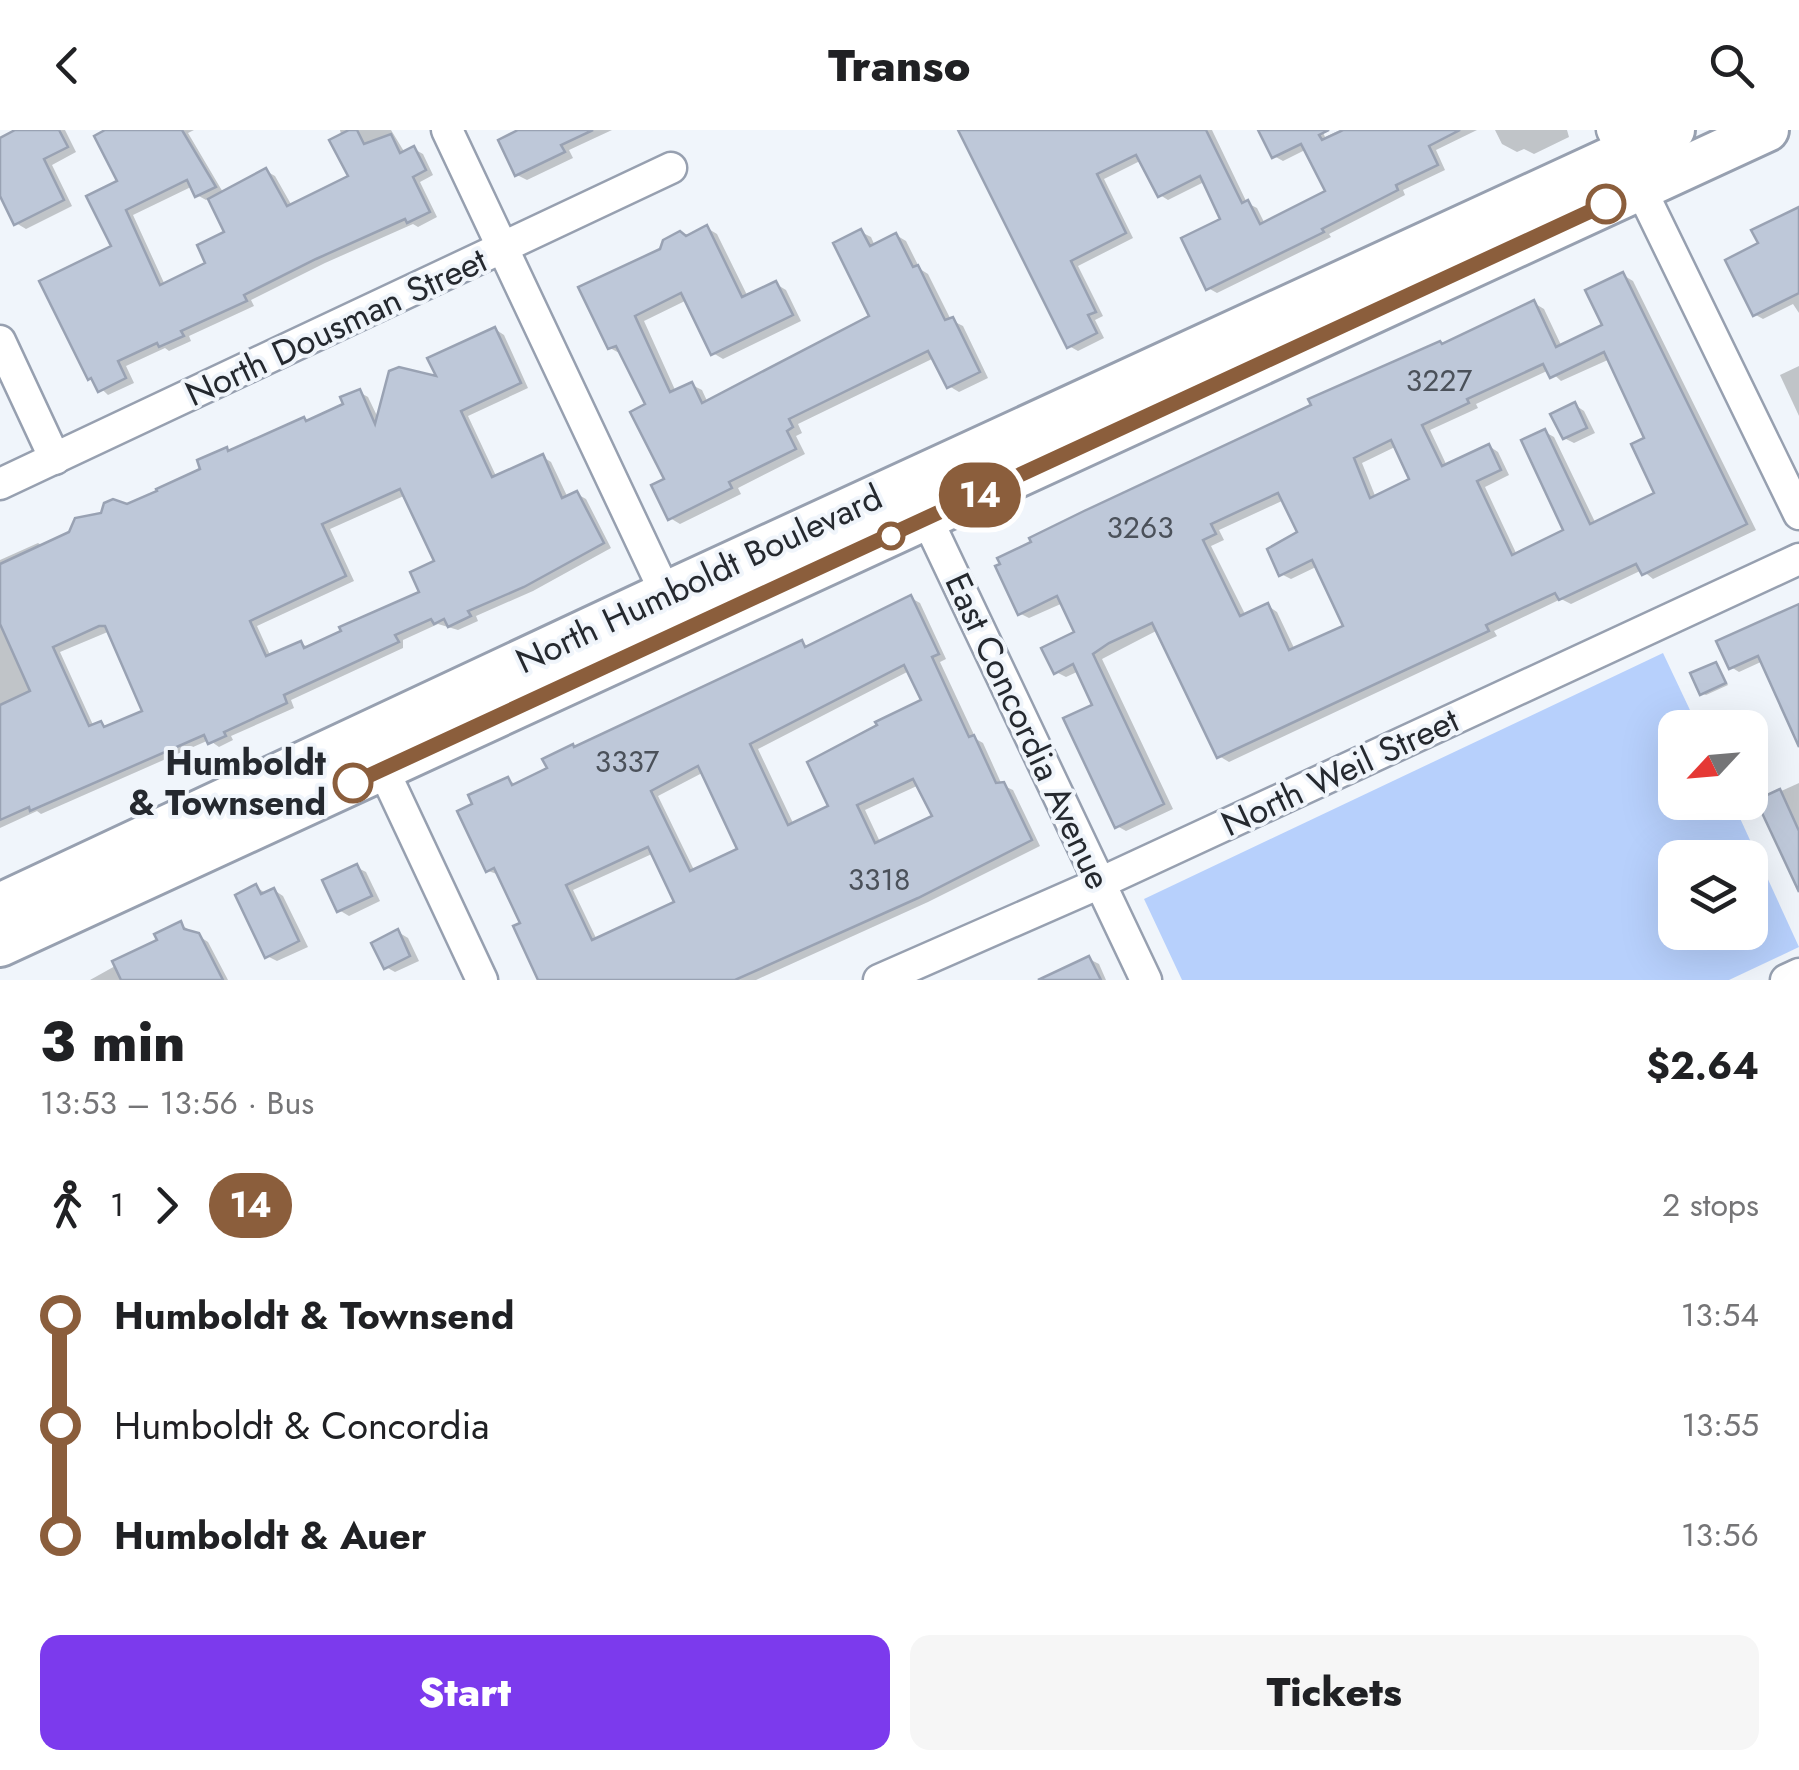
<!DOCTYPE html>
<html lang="en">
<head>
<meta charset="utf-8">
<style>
	body { margin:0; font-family:Jost,sans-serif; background:#f6f6f6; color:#202124; height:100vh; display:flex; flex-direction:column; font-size:38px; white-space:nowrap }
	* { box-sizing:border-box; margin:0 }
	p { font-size:32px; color:#757577 }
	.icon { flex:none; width:55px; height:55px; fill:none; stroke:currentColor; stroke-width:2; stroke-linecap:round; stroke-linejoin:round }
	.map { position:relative; height:850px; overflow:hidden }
	.details { display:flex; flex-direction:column; background:#fff; flex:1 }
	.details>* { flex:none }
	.badge { padding:0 20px; border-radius:32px; font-size:35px; line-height:65px }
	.needle { width:65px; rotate:244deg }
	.controls { position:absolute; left:1658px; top:580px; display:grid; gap:20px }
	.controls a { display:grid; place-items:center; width:110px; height:110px; border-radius:20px; background:#fff; box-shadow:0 10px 40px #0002; font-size:50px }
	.map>.badge { position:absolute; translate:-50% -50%; box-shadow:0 0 0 5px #fff }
	.legs { display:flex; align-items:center; gap:15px; height:110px; padding:0 40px; font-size:32px }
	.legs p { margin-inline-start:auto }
	.summary { display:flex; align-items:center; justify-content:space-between; height:170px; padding:0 40px }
	h1 { font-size:55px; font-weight:800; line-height:75px }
	.button { display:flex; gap:20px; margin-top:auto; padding:20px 40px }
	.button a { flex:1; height:115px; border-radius:20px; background:#7c3aed; color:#fff; font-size:40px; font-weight:800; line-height:115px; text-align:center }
	.button a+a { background:#f6f6f6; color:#202124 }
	ul { padding:0 40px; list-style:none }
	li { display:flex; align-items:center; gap:35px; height:110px; font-size:38px }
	li i { display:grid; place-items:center; width:15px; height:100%; margin:0 12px; background:currentColor }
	li i::after { content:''; width:25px; height:25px; margin:-12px; border:8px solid; border-radius:50%; background:#fff }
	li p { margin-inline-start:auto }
	li:first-child i { background:linear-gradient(#0000 50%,currentColor 0) }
	li:last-child i { background:linear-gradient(currentColor 50%,#0000 0) }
	header { display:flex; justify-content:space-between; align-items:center; height:130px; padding:0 40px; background:#fff; font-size:45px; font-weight:800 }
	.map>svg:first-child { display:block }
	.green { fill:#b7d0fc; fill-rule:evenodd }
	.shadow { fill:#0003; fill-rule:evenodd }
	.building { fill:#bec8d9; stroke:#99a2b3; stroke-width:2.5; fill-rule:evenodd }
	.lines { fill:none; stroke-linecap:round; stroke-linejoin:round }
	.street-casing { stroke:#97a0b0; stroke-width:35 }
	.secondary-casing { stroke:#97a0b0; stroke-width:48 }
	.street { stroke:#fff; stroke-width:30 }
	.secondary { stroke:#fff; stroke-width:42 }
	.line-1-casing { stroke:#fff; stroke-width:22 }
	.line-1 { stroke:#8b5e3c; stroke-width:15 }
	.stop-1-dot { fill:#fff; stroke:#8b5e3c; stroke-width:5 }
	.labels { text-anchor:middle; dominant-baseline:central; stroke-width:8; stroke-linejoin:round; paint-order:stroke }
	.number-label { font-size:30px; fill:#4b515a }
	.street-label { font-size:35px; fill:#25292f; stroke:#f0f5fb }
	.stop-label { font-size:35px; font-weight:bold; fill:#25292f; stroke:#f0f5fb; text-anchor:end }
</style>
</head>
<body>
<header><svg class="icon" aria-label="back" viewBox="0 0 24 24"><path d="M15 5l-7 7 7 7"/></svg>Transo<svg class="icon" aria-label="search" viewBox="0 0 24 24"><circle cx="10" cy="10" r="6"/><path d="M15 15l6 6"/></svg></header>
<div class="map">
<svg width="1799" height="850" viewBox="0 0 1799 850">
	<rect width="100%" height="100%" fill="#f0f5fb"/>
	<!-- green -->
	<path class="green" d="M1663 523 1698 597 1675 598V672L1733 673 1799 817 1729 850H1182L1144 769ZM1675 728H1750V802H1675Z"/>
	<!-- shadow -->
	<g class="shadow">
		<path d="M45 0H65L76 22 52 35 72 76 26 99 16 93 0 64V11Z"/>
		<path d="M110 0H194L188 3 224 64 266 41 275 46 292 76 351 47 340 0H391L405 23 414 19 423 24 433 45 420 52 437 87 418 97 413 94 325 133 251 170 254 176 189 206 191 211 169 221 165 218 126 236 134 253 108 265 90 248 114 117 121 52ZM193 56 197 65 206 70 210 68 227 104 208 134 165 155 133 85Z"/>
		<path d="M523 0H612L569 20 573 28 527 50 517 45Z"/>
		<path d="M961 0H1212L1247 73 1257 78 1265 94 1328 63 1307 19 1283 31 1274 26 1262 0H1322L1325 7 1340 0H1477L1436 20 1445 40 1403 60 1405 65 1329 104 1331 107 1217 163 1208 158 1223 90 1206 51 1168 70 1160 65 1142 30 1104 49 1133 108 1078 136 1103 186 1095 190 1104 208 1078 221 1069 216Z"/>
		<path d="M1495 0H1567L1569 7 1534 24 1524 19 1517 22 1502 14Z"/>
		<path d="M1799 80V183L1793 174 1763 189 1754 184 1761 114Z"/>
		<path d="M707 98 717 104 748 167 776 154 786 160 801 191 723 229 713 223 687 170 644 191 676 262 692 255 702 260 708 273 872 187 861 102 871 107 875 116 896 105 906 111 920 139 928 144 951 190 963 196 988 248 959 262 949 256 934 228 798 294 802 303 796 306 805 324 738 358 741 364 680 394 670 388 667 350 648 275 621 224 610 218 687 108Z"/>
		<path d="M1623 145 1633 151 1756 400 1653 449 1642 440 1571 474 1561 469 1494 501 1497 506 1229 632 1219 626 1158 500 1102 529 1173 679 1126 701 1117 696 1095 576 1079 541 1066 547 1056 542 1077 504 1063 473 1029 488 1019 483 1444 216 1534 173 1544 179 1562 217 1605 196ZM1610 229 1647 309 1658 365 1596 394 1554 307 1545 302 1567 402 1517 425 1485 357 1509 345 1498 322 1489 316 1447 336 1430 300 1478 278 1476 274 1549 240 1561 251ZM1397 316 1413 350 1376 368 1362 333ZM1284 370 1300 403 1281 444 1291 449 1318 436 1346 498 1295 520 1277 482 1268 476 1246 486 1211 416 1224 410 1219 400Z"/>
		<path d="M495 199 504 205 528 258 468 286 497 348 543 327 551 332 568 368 577 364 586 369 611 418 533 461 476 486 478 491 458 500 438 494 403 510V518L291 570 294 578 231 606 233 610 219 617 209 610 41 684 37 681 0 698V430L38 413 43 416 127 377 204 340 227 320 231 322 347 275 359 262 368 267 379 290 440 250ZM406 365 437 433 422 463 309 518 301 513 271 527 257 496 354 451 330 399ZM110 501 145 582 108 598 101 594 94 597 60 522Z"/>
		<path d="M1799 236V286L1780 245Z"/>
		<path d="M1575 275 1584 281 1595 303 1574 313 1564 308Z"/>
		<path d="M911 468 920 473 946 529 940 532 976 609 983 613 1002 655 1013 660 1040 716 928 772 756 850H540L523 794 500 745 488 741 476 675 508 650 517 655 550 639 575 619 802 513 810 517ZM909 541 924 572 831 677 794 695 758 619ZM704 642 741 720 695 742 658 666ZM919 655 935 688 881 714 865 680ZM654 723 677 773 597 810 573 760Z"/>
		<path d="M1799 477V607L1792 603 1763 531 1739 542 1731 537Z"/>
		<path d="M1716 534 1728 555 1706 565 1701 563Z"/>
		<path d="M1799 653V756L1759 671Z"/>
		<path d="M356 737 366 742 380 771 349 786 339 780Z"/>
		<path d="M256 757 267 764 274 760 283 766 308 817 277 831 267 826Z"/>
		<path d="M180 794 208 812 228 850H90L160 811Z"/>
		<path d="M398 802 408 808 419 831 395 842 386 837Z"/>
		<path d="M1089 829 1099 834 1106 850H1044Z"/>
	</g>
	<!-- building -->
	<g class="building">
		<path d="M15 0H59L68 17 44 29 64 70 14 95 0 66V8Z"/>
		<path d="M105 0H182L216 57 195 67 187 50 126 80 160 155 205 133 197 115 224 102 208 69 266 38 287 76 348 46 329 10 349 0H357L364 14 391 4 400 23 414 16 426 40 413 47 430 82 407 93 405 89 316 129 244 165 247 171 181 201 184 206 159 217 157 213 118 231 126 248 98 262 91 248 88 250 39 151 111 116 86 66 117 51 94 6Z"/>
		<path d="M518 0H593L561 15 565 22 515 46 498 10Z"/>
		<path d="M958 0H1206L1242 73 1248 70 1260 94 1325 61 1301 14 1272 28 1258 0H1329L1319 5 1322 10 1343 0H1460L1429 16 1438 35 1396 55 1398 60 1322 99 1324 102 1206 160 1181 108 1220 89 1200 46 1158 67 1136 25 1097 44 1126 103 1071 131 1096 182 1088 185 1097 203 1067 218Z"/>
		<path d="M1799 77V163L1753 186 1725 130 1758 113 1751 100Z"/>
		<path d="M707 95 742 167 776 151 793 185 711 225 681 163 635 186 670 262 692 252 702 273 869 186 833 113 861 99 870 116 896 103 913 137 918 135 945 190 953 187 980 242 947 258 928 221 789 289 793 297 787 301 796 319 729 352 732 358 668 390 651 355 664 349 630 282 645 274 616 216 608 219 578 157 660 119 663 110 680 101 686 106Z"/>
		<path d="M1623 142 1747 394 1642 445 1636 434 1559 470 1555 463 1486 495 1489 501 1217 628 1152 493 1109 513 1093 524 1164 674 1115 698 1063 588 1092 575 1073 534 1054 544 1041 518 1074 502 1057 466 1018 485 995 436 1000 434 997 428 1031 412 1029 408 1084 381 1311 275 1308 269 1440 211 1442 214 1534 170 1556 217 1602 195 1585 160ZM1604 222 1644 308 1631 314 1654 363 1590 394 1545 299 1521 310 1563 400 1512 425 1477 351 1501 340 1489 314 1442 336 1422 295 1469 273 1467 269 1543 234 1550 248ZM1391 310 1409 349 1370 368 1354 328ZM1278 363 1297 402 1267 419 1279 446 1312 430 1343 496 1289 520 1268 473 1240 486 1203 410 1216 404 1211 394Z"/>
		<path d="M495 197 521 253 461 281 492 347 543 324 562 368 577 361 604 413 524 457 468 481 471 486 448 497 444 489 434 494 431 489 395 505 399 512 284 565 287 573 224 602 226 606 208 614 204 605 30 681 29 677 0 690V575L30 561 0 494V434L69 402 75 388 101 383 104 373 113 369 127 374 157 361 156 359 200 339 197 330 227 317 228 321 304 287 306 291 343 274 340 267 360 259 375 294 389 241 399 237 436 246 427 228ZM400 359 434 431 410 442 419 462 339 497 341 501 304 518 301 511 266 526 250 491 346 446 322 394ZM99 496H105L142 581 104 597 101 591 89 596 53 517Z"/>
		<path d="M1575 272 1587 298 1563 309 1550 284Z"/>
		<path d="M911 465 939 524 932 527 969 607 974 605 996 653 1004 652 1032 710 918 768 735 850H538L513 796 520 793 494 738 486 742 457 681 472 674 468 665 508 647 512 655 547 638 542 629 573 614 574 617 802 510 805 517ZM904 535 921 570 875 592 877 595 807 632 828 676 788 695 750 614ZM698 636 737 719 690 741 651 661ZM913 649 932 686 875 713 857 675ZM648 717 674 772 592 810 566 755Z"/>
		<path d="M1799 474V617L1758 526 1729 539 1716 511Z"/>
		<path d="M1716 532 1726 553 1700 565 1690 543Z"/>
		<path d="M1780 659 1799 701V762L1756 670Z"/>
		<path d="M357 734 372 766 337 782 322 750Z"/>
		<path d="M256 754 261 764 274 758 299 811 265 828 235 765Z"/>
		<path d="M181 791 184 799 199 803 223 850H121L112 831 157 810 154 804Z"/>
		<path d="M398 799 410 826 384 839 371 813Z"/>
		<path d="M1089 826 1101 850H1038Z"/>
	</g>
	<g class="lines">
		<defs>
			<g id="street">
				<path d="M447 0 674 481"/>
				<path d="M1612 0 1799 384"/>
				<path d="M0 211 55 329"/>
				<path d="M0 354 671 38"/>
				<path d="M918 370 1146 850"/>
				<path d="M375 622 482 850"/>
				<path d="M879 850 1100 753 1799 429"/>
				<path d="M1786 850 1799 844"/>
			</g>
			<g id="secondary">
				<path d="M0 775 684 455 1673 0"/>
				<path d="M0 815 1767 0"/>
			</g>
		</defs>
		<!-- street casing -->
		<use href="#street" class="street-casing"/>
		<!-- secondary casing -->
		<use href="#secondary" class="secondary-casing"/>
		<!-- street -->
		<use href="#street" class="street"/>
		<!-- secondary -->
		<use href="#secondary" class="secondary"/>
	</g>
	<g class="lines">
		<defs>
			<path id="line-1" d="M353 653 1606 74"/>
		</defs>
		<!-- line-1 casing -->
		<use href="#line-1" class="line-1-casing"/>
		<!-- line-1 -->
		<use href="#line-1" class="line-1"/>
	</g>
	<!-- markers -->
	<g class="stop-1-dot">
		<circle cx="1606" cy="74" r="18"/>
		<circle cx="891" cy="406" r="12"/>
		<circle cx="353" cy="653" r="18"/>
	</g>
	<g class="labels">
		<!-- number labels -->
		<g class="number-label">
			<text x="1439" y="250">3227</text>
			<text x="1140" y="397">3263</text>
			<text x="627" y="631">3337</text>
			<text x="879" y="749">3318</text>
		</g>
		<!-- street labels -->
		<g class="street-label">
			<text transform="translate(336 197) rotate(-25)">North Dousman Street</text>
			<text transform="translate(699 449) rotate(-25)">North Humboldt Boulevard</text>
			<text transform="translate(1028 601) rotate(65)">East Concordia Avenue</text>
			<text transform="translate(1340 642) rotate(-25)">North Weil Street</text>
		</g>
		<!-- stop labels -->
		<g class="stop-label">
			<text x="326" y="633">Humboldt<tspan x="326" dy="40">&amp; Townsend</tspan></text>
		</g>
	</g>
</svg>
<div class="controls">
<a><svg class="needle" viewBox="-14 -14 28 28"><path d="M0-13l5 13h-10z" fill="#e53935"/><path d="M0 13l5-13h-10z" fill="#757577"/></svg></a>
<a><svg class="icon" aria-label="layers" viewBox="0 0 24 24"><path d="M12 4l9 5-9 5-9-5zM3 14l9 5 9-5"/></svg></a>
</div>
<b class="badge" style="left:980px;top:365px;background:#8b5e3c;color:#fff">14</b>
</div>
<section class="details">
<div class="summary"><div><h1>3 min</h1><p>13:53 – 13:56 · Bus</p></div><b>$2.64</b></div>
<div class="legs"><svg class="icon" aria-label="walk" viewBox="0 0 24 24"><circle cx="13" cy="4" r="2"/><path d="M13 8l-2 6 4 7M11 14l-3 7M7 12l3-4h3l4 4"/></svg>1<svg class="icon" aria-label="forward" viewBox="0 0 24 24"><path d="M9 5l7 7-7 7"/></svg><b class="badge" style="background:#8b5e3c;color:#fff">14</b><p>2 stops</p></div>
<ul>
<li><i style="color:#8b5e3c"></i><b>Humboldt &amp; Townsend</b><p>13:54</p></li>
<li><i style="color:#8b5e3c"></i><span>Humboldt &amp; Concordia</span><p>13:55</p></li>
<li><i style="color:#8b5e3c"></i><b>Humboldt &amp; Auer</b><p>13:56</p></li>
</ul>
<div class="button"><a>Start</a><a>Tickets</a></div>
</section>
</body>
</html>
